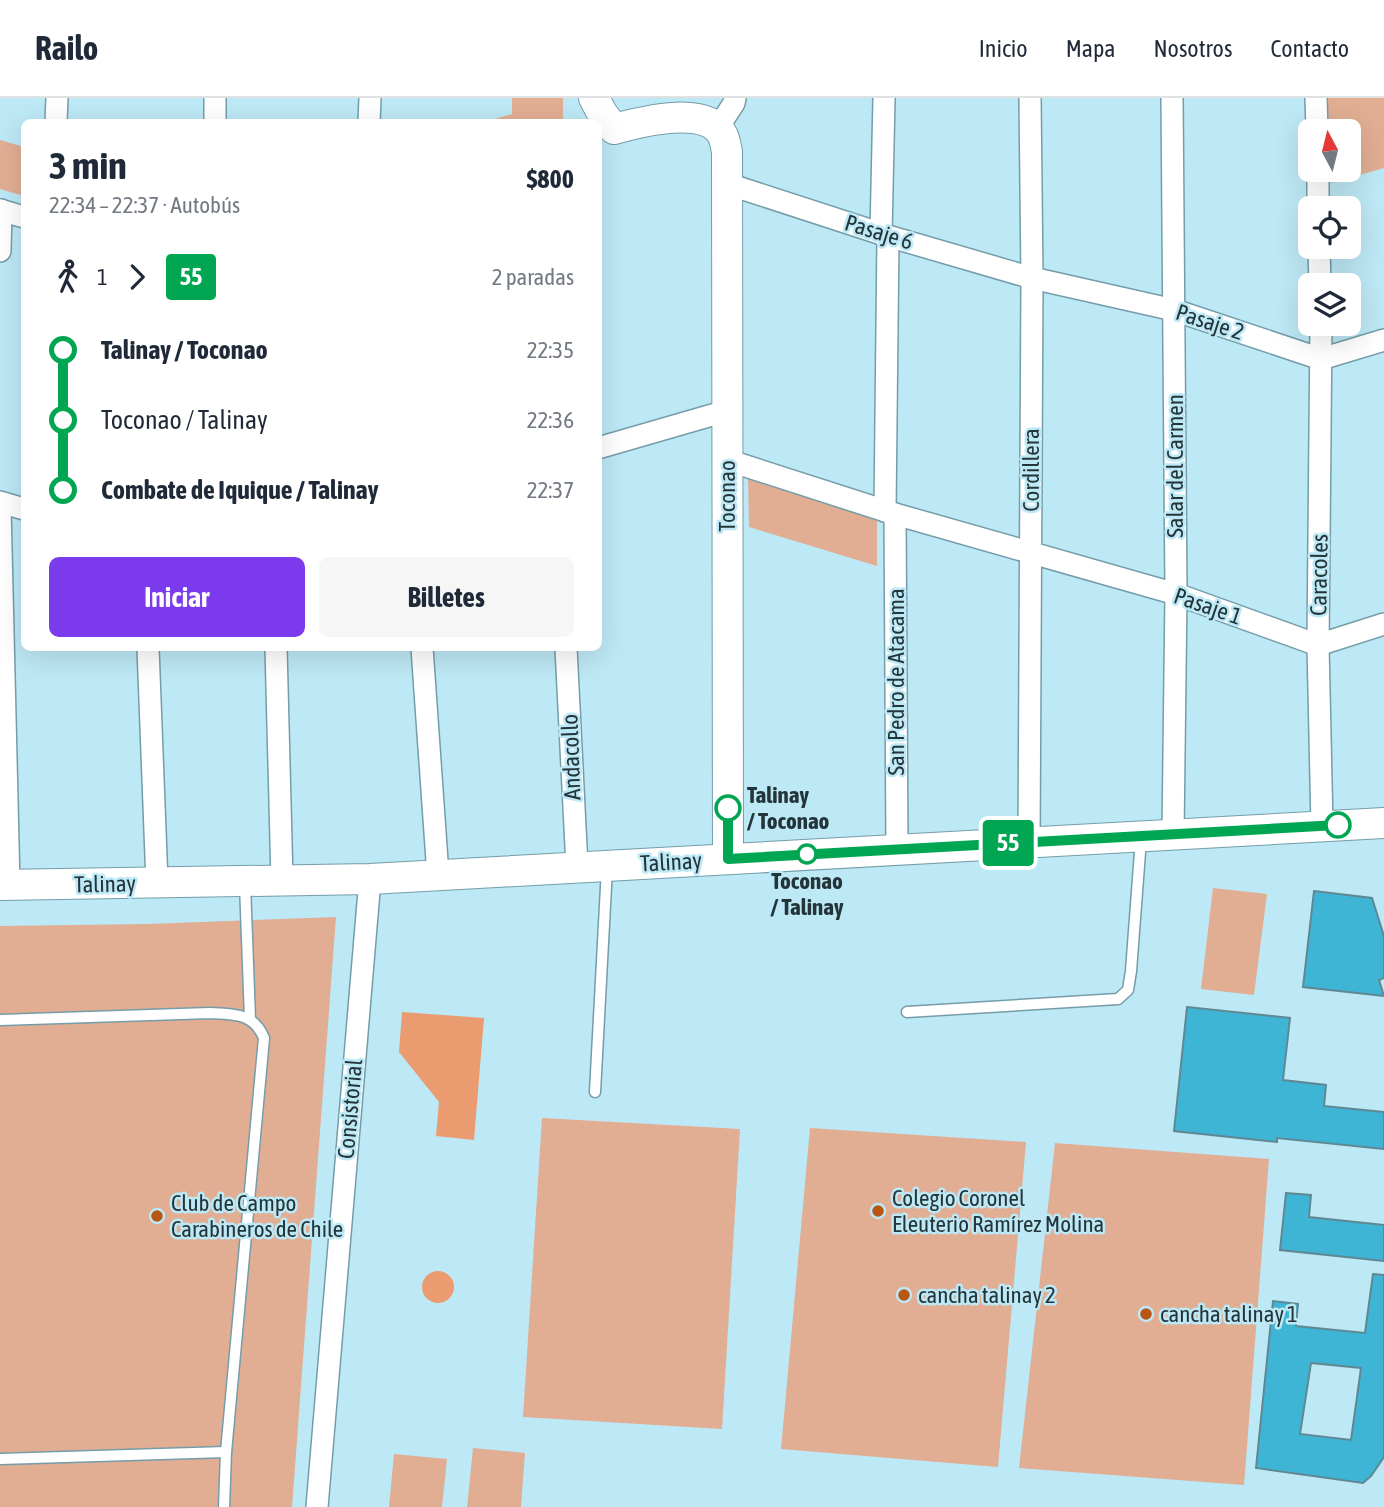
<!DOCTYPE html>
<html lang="es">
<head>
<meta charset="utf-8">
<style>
	body { margin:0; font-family:"Asap Condensed",sans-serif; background:#f6f6f7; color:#1f2937; height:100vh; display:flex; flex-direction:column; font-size:26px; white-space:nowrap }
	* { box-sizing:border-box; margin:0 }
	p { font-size:23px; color:#747a83 }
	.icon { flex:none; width:38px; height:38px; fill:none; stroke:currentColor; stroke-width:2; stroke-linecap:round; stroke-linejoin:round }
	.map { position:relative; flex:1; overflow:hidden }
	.panel { position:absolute; left:21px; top:21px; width:581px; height:532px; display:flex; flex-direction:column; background:#fff; border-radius:10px; box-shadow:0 7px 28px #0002 }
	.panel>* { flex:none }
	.badge { padding:0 14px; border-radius:5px; font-size:24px; line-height:46px }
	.needle { width:46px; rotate:353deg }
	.fabs { position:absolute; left:1298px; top:21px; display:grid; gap:14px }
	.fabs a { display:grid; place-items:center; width:63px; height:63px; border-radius:10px; background:#fff; box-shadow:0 7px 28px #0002; font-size:35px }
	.map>.badge { position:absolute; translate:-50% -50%; box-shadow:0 0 0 4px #fff }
	.legs { display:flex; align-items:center; gap:10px; height:77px; padding:0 28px; font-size:23px }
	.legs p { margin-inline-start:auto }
	.overview { display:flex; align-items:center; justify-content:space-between; height:119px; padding:0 28px }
	h1 { font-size:38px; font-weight:700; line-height:52px }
	.action { display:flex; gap:14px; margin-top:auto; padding:14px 28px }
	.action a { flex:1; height:80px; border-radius:10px; background:#7c3aed; color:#fff; font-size:28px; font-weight:700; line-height:80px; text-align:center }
	.action a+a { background:#f6f6f7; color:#1f2937 }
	ul { padding:0 28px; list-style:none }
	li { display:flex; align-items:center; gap:24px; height:70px; font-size:26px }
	li i { display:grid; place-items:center; width:10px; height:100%; margin:0 9px; background:currentColor }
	li i::after { content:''; width:18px; height:18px; margin:-9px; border:5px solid; border-radius:50%; background:#fff }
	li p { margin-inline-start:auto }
	li:first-child i { background:linear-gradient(#0000 50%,currentColor 0) }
	li:last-child i { background:linear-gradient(currentColor 50%,#0000 0) }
	header { display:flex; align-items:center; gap:42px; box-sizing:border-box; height:98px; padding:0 35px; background:#fff; border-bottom:2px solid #e0e1e3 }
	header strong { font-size:33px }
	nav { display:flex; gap:38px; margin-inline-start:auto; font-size:24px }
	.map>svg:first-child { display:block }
	.green { fill:#e1ae93 }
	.water { fill:#eb9b70 }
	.building { fill:#3eb5d4; stroke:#608894; stroke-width:2; fill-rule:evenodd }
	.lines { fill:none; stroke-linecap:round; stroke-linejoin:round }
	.lane-casing { stroke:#749da9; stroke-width:13 }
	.street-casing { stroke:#749da9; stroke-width:24 }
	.secondary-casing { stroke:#749da9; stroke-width:32 }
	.lane { stroke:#fff; stroke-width:10 }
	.street { stroke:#fff; stroke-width:21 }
	.secondary { stroke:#fff; stroke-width:30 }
	.line-1-casing { stroke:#fff; stroke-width:16 }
	.line-1 { stroke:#00a651; stroke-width:10 }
	.stop-1-dot { fill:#fff; stroke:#00a651; stroke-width:3.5 }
	.poi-dot { fill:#b75712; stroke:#bde8f5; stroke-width:2.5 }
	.labels { text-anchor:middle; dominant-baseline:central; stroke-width:5; stroke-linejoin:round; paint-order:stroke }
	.street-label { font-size:23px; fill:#24353a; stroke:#bde8f5 }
	.stop-label { font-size:23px; font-weight:bold; fill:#24353a; stroke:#bde8f5; text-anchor:start }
	.poi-label { font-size:23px; fill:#24353a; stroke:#bde8f5; text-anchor:start }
</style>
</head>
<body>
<header>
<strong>Railo</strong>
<nav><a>Inicio</a><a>Mapa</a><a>Nosotros</a><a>Contacto</a></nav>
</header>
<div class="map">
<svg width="1384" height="1409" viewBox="0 0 1384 1409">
	<rect width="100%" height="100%" fill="#bde8f5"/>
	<!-- green -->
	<g class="green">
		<path d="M512 0H563V24H484L512 16Z"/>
		<path d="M1327 0H1384V70L1331 85 1330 72H1349V33H1329Z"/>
		<path d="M0 42 24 49V98L0 91Z"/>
		<path d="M748 377 877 419V468L749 429Z"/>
		<path d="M1213 790 1267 796 1254 897 1201 891Z"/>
		<path d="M336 819 292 1409H0V828L147 826Z"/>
		<path d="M542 1020 740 1031 722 1331 523 1319Z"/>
		<path d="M810 1030 1026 1044 998 1369 781 1351Z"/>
		<path d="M1055 1045 1269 1061 1244 1387 1019 1370Z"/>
		<path d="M473 1350 525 1355 521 1409H467Z"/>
		<path d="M394 1356 447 1361 442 1409H389Z"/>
	</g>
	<!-- water -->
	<g class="water">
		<path d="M402 914 484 920 474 1042 436 1038 439 1004 399 954Z"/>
		<circle cx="438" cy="1189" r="16"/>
	</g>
	<!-- building -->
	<g class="building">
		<path d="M1314 793 1372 800 1384 838V880L1379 882 1384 898 1303 889Z"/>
		<path d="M1187 909 1290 920 1283 982 1326 987 1324 1008 1384 1014V1051L1277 1040V1044L1174 1033Z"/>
		<path d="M1286 1095 1311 1097 1309 1119 1384 1127V1163L1280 1152Z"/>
		<path d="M1373 1176 1384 1177V1359L1371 1378 1363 1385 1256 1370 1273 1203 1298 1206 1296 1228 1365 1235ZM1311 1265 1361 1270 1351 1342 1300 1336Z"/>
	</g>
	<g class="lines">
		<defs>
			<g id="lane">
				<path d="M245 786 250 921"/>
				<path d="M907 914 1118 901 1128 892 1131 873 1140 754 1139 742"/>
				<path d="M0 922 210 915C234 916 254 915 264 940L226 1354 224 1409"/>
				<path d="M595 994 607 770"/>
				<path d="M0 1361 226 1354"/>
			</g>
			<g id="street">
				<path d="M215 0V24"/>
				<path d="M1172 0 1176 496 1173 736"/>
				<path d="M1316 0 1317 33"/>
				<path d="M56 24 57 0"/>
				<path d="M369 24 370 0"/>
				<path d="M717 31 734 5 735 0"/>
				<path d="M1318 72V110"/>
				<path d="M728 86 888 138 1032 180 1174 212 1321 261 1384 242"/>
				<path d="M0 112 24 119"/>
				<path d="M881 136 884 0"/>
				<path d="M1319 149 1320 187"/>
				<path d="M0 153 1 112"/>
				<path d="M1321 226 1318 547 1322 728"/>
				<path d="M598 350 726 313"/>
				<path d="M727 362 895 416 1176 496 1318 547 1384 526"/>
				<path d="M0 404 24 411"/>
				<path d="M0 408 9 787"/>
				<path d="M885 413 888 138"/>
				<path d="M895 416 897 751"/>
				<path d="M148 550 157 785"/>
				<path d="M276 550 282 782"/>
				<path d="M422 550 438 777"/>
				<path d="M566 550 577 769"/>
				<path d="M1029 744 1032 180 1030 0"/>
				<path d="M317 1409 370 781"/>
			</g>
			<g id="secondary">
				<path d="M594 0 602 15 614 31C640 24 708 6 723 38 725 42 726 49 727 54L728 761"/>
				<path d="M0 787 370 781 1384 725"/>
			</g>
		</defs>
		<!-- lane casing -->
		<use href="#lane" class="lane-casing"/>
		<!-- street casing -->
		<use href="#street" class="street-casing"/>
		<!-- secondary casing -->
		<use href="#secondary" class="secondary-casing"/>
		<!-- lane -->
		<use href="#lane" class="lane"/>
		<!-- street -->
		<use href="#street" class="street"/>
		<!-- secondary -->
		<use href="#secondary" class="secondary"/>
	</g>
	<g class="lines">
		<defs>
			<path id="line-1" d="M728 710V761L1338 727"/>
		</defs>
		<!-- line-1 casing -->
		<use href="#line-1" class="line-1-casing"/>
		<!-- line-1 -->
		<use href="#line-1" class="line-1"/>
	</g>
	<!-- markers -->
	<g class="stop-1-dot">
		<circle cx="728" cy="710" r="12"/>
		<circle cx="1338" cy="727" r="12"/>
		<circle cx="807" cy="756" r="9"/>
	</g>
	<g class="poi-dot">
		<circle cx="878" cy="1113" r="7"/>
		<circle cx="157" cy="1118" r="7"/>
		<circle cx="904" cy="1197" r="7"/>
		<circle cx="1146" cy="1216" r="7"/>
	</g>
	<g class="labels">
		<!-- street labels -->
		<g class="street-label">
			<text transform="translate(879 134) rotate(17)">Pasaje 6</text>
			<text transform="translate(1210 224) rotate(18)">Pasaje 2</text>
			<text transform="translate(1175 368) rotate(-90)">Salar del Carmen</text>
			<text transform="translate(1031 372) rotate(-90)">Cordillera</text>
			<text transform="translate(727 398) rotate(-90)">Toconao</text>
			<text transform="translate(1319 477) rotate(-89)">Caracoles</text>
			<text transform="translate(1208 508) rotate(19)">Pasaje 1</text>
			<text transform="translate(896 584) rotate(-90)">San Pedro de Atacama</text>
			<text transform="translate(571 659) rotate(-92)">Andacollo</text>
			<text transform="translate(671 764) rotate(-3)">Talinay</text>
			<text transform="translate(105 786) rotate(-1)">Talinay</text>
			<text transform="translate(350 1011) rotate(-85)">Consistorial</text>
		</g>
		<!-- stop labels -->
		<g class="stop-label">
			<text x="747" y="697">Talinay<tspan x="747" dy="26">/ Toconao</tspan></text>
			<text x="807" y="783" text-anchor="middle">Toconao<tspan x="807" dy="26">/ Talinay</tspan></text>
		</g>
		<!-- poi labels -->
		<g class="poi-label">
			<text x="892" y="1100">Colegio Coronel<tspan x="892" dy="26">Eleuterio Ramírez Molina</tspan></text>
			<text x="171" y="1105">Club de Campo<tspan x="171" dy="26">Carabineros de Chile</tspan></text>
			<text x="918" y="1197">cancha talinay 2</text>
			<text x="1160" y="1216">cancha talinay 1</text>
		</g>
	</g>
</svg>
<div class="fabs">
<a><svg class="needle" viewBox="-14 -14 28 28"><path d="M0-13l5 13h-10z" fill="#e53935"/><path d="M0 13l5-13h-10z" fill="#747a83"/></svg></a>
<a><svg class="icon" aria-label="locate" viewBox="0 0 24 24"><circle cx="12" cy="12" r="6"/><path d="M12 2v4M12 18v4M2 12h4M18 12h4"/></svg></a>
<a><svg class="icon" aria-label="layers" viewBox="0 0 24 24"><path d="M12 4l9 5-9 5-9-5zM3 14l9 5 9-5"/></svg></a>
</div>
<b class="badge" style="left:1008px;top:745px;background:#00a651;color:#fff">55</b>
<section class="panel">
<div class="overview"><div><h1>3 min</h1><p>22:34 – 22:37 · Autobús</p></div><b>$800</b></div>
<div class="legs"><svg class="icon" aria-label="walk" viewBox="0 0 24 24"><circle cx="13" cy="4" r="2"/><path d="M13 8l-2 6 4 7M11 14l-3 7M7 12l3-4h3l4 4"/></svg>1<svg class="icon" aria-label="forward" viewBox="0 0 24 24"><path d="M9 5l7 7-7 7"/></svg><b class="badge" style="background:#00a651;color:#fff">55</b><p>2 paradas</p></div>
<ul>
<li><i style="color:#00a651"></i><b>Talinay / Toconao</b><p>22:35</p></li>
<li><i style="color:#00a651"></i><span>Toconao / Talinay</span><p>22:36</p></li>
<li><i style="color:#00a651"></i><b>Combate de Iquique / Talinay</b><p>22:37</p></li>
</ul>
<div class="action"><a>Iniciar</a><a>Billetes</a></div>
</section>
</div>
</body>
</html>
